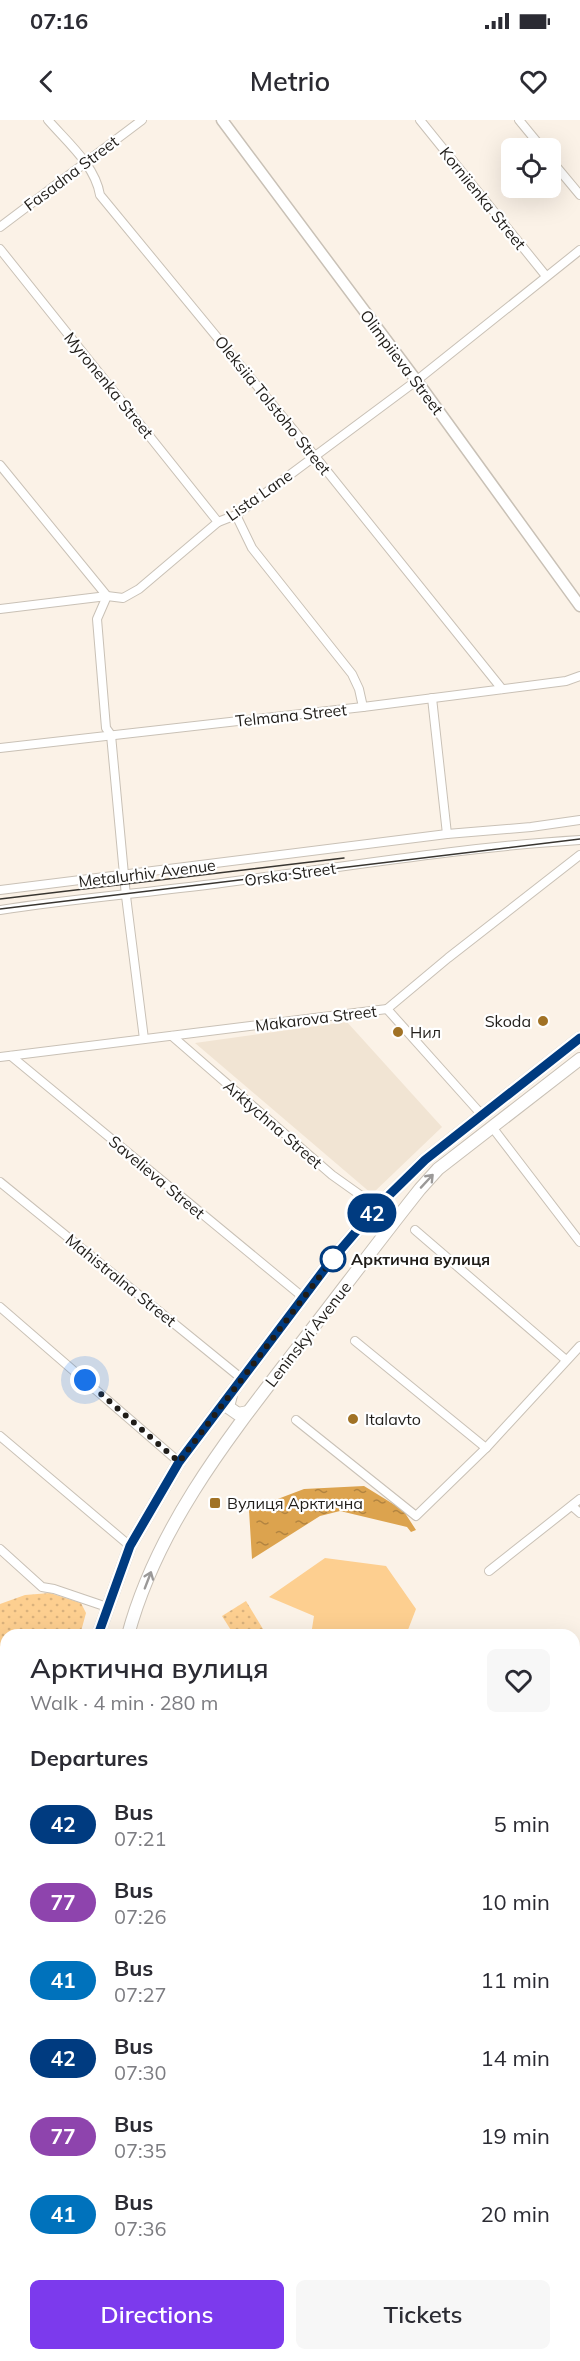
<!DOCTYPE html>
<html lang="en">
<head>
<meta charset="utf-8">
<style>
	body { margin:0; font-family:Mulish,sans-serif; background:#f7f7f7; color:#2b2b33; height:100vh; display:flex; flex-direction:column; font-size:22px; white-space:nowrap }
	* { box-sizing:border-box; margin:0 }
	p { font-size:20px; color:#7c7c81 }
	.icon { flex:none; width:33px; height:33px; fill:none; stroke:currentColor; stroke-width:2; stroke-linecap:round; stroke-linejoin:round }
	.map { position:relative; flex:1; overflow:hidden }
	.drawer { position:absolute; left:0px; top:1509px; width:580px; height:732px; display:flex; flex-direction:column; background:#fff; border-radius:18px 18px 0 0; box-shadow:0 6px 24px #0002 }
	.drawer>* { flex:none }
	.badge { padding:0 12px; border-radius:20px; font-size:21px; line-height:39px }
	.tools { position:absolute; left:501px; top:18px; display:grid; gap:12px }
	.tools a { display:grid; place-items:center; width:60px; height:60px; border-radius:9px; background:#fff; box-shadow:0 6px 24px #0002; font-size:30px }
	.you { position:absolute; width:30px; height:30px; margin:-15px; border:4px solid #fff; border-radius:50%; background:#1a73e8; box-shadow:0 0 0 9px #1a73e833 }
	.map>.badge { position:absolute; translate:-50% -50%; box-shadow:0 0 0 3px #fff }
	h2 { padding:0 30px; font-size:22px; line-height:54px }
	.round { display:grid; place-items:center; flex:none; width:63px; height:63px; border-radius:9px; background:#f7f7f7 }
	.summary { display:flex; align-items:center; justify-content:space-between; height:102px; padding:0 30px }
	h1 { font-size:28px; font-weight:600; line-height:45px }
	.action { display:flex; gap:12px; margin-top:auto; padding:12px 30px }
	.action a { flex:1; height:69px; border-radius:9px; background:#7c3aed; color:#fff; font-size:24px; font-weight:600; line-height:69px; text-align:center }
	.action a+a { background:#f7f7f7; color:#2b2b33 }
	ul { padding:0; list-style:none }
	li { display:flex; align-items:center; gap:18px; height:78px; padding:0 30px }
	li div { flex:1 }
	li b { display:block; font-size:22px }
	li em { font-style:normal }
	li .badge { min-width:66px; font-weight:700; text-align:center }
	.status { display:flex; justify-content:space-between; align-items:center; height:42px; padding:0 30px; background:#fff; direction:ltr }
	.status svg { height:16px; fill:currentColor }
	header { display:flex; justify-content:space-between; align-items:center; height:78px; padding:0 30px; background:#fff; font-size:27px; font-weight:600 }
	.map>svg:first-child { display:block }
	.built { fill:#f1e4d3 }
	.grass { fill:url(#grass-dots) }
	.forest { fill:url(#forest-crowns) }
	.park { fill:#fdcf90 }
	.water { fill:url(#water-ripples) }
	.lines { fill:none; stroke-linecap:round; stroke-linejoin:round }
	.stream { stroke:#dca34e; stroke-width:3 }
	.river { stroke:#dca34e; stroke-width:16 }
	.street-casing { stroke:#c9c1b6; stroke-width:10 }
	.secondary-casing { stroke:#c9c1b6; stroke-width:13 }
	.primary-casing { stroke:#c9c1b6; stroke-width:14 }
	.street { stroke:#fff; stroke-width:8 }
	.secondary { stroke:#fff; stroke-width:10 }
	.primary { stroke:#fff; stroke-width:12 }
	.tram { stroke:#383530; stroke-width:1.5 }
	.oneway { stroke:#9b9998 }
	.line-casing { stroke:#fff; stroke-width:14 }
	.line { stroke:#003b80; stroke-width:9 }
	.walk { stroke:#201d19; stroke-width:6; stroke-dasharray:0 10.8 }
	.poi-dot { fill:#a17225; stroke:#fff; stroke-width:2 }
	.stop-dot { fill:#fff; stroke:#003b80; stroke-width:3 }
	.labels { text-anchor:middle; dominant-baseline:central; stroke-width:4.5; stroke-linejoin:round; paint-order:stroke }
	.street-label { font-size:16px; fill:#201d19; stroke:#fff }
	.poi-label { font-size:16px; fill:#201d19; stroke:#fff; text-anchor:start }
	.stop-label { font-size:16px; font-weight:bold; fill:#201d19; stroke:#fff; text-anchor:start }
</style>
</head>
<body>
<div class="status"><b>07:16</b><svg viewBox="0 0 49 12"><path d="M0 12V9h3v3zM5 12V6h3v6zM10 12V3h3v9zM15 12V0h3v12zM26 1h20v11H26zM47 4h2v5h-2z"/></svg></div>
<header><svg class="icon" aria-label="back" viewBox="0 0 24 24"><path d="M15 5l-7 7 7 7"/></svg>Metrio<svg class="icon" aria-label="heart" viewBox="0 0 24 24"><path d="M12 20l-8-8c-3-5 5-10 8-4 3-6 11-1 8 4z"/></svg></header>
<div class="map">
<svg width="580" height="2241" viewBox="0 0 580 2241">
	<defs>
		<pattern id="grass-dots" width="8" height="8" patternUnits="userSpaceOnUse" patternTransform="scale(1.5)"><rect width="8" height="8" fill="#fdcf90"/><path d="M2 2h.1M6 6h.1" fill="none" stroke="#d9b17c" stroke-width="1.8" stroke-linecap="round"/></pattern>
		<pattern id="forest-crowns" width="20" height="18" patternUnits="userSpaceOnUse" patternTransform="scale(1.5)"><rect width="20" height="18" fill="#fdcf90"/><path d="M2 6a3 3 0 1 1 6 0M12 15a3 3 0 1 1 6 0" fill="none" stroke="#d9b17c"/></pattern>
		<pattern id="water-ripples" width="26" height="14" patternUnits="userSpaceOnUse" patternTransform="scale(1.5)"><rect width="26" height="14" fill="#dca34e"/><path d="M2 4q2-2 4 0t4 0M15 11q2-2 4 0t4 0" fill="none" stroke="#b28440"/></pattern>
	</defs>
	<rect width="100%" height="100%" fill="#fbf2e7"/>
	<!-- built -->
	<path class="built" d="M347 902 442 1007 372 1074 195 923Z"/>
	<!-- grass -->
	<g class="grass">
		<path d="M50 1473 81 1483 86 1493 80 1515H6V1627H0V1484L25 1475Z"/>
		<path d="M246 1481 266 1514 265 1515H234L222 1496Z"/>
	</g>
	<!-- forest -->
	<path class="forest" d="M575 2219 580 2223V2241H409L414 2235H574Z"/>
	<!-- park -->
	<g class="park">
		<path d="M325 1438 386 1446 416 1489 406 1515 371 1509 369 1515H311L314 1496 269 1477Z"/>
		<path d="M233 2235H372L367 2241H235Z"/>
	</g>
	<!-- water -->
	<path class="water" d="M364 1366 403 1390 416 1410 411 1412 407 1407 340 1391 320 1396 252 1439 249 1390 304 1369Z"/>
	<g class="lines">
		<!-- stream -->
		<path class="stream" d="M0 2090 6 2087"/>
		<!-- river -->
		<path class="river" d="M0 2047 6 2052"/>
		<defs>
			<g id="street">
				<path d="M48 0C67 22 95 45 100 75L314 335 502 569"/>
				<path d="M420 0 546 156"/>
				<path d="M519 0 542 28"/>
				<path d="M550 39 580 75"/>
				<path d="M0 107 142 0"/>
				<path d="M0 129 218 402"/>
				<path d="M0 345 107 476 97 499 106 608 111 615 126 776 144 919"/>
				<path d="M236 395 252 428 352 554 359 569 363 587"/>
				<path d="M0 489 107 476 123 478 139 469 218 402 236 395 416 261 580 130"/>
				<path d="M432 578 447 714"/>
				<path d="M0 628 363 587 566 561 580 556"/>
				<path d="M0 770 447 714 531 707 580 700"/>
				<path d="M0 790C78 778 157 772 236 761 350 746 465 727 580 720"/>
				<path d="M387 889 481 994"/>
				<path d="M172 916 332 1055 377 1087"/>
				<path d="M11 936 304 1178"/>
				<path d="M0 937 387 889 448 838 580 735"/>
				<path d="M492 1007 580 1122"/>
				<path d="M0 1062 241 1258"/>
				<path d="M415 1110 566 1240"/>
				<path d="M0 1187 179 1342"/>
				<path d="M355 1221 486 1328"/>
				<path d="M296 1300 416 1396 486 1328 580 1226"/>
				<path d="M0 1316 130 1426"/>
				<path d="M572 1386 580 1393"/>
				<path d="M0 1429 42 1467 54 1469 107 1487"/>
				<path d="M489 1451 580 1379"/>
				<path d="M0 1630H6"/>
				<path d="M0 1739 6 1734"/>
				<path d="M574 1824H580"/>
				<path d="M574 2196 580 2200"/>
				<path d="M0 2228 6 2226"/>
			</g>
			<g id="secondary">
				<path d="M222 0 422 268 580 486"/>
				<path d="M574 1992 580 1985"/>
				<path d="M0 2128 6 2132"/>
				<path d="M132 2235 137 2241"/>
				<path d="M380 2241 384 2235"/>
			</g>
			<g id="primary">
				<path d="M231 1275 228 1287 238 1294 248 1292"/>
				<path d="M98 1515 130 1426 179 1342 330 1142 377 1087 425 1040 580 918"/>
				<path d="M128 1515C157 1407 228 1318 295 1231 337 1177 378 1122 420 1069L438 1049 580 939"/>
				<path d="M187 2235 189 2241"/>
				<path d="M222 2235 224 2241"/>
			</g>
		</defs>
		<!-- street casing -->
		<use href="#street" class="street-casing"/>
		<!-- secondary casing -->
		<use href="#secondary" class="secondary-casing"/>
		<!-- primary casing -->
		<use href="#primary" class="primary-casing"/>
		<!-- street -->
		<use href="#street" class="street"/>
		<!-- secondary -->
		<use href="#secondary" class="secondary"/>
		<!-- primary -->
		<use href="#primary" class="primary"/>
		<!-- tram -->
		<g class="tram">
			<path d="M0 779 344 738"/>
			<path d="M0 789 580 719"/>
		</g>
	</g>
	<!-- one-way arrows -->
	<defs><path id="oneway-shaft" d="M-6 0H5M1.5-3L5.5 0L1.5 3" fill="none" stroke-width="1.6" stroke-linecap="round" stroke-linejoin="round" transform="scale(1.5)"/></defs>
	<g class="oneway">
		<use href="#oneway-shaft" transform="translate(427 1061) rotate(-47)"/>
		<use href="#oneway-shaft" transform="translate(148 1460) rotate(-69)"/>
	</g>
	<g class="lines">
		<defs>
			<path id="line" d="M98 1515 130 1426 179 1342 330 1142 377 1087 425 1040 580 918"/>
		</defs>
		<!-- line casing -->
		<use href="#line" class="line-casing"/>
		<!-- line -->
		<use href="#line" class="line"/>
		<!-- walk -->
		<path class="walk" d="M85 1260 179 1342 333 1139"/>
	</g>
	<!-- markers -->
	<g class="poi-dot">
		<circle cx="543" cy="901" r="6"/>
		<circle cx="398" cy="912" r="6"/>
		<circle cx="353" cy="1299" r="6"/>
		<rect x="209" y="1377" width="12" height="12" rx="3"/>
	</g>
	<circle class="stop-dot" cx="333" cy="1139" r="12"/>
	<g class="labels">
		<!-- street labels -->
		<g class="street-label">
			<text transform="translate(71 53) rotate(-37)">Fasadna Street</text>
			<text transform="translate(483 78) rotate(51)">Korniienka Street</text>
			<text transform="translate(402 242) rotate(53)">Olimpiieva Street</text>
			<text transform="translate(109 265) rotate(51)">Myronenka Street</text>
			<text transform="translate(273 285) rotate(51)">Oleksiia Tolstoho Street</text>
			<text transform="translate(259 375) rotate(-35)">Lista Lane</text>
			<text transform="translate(291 595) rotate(-6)">Telmana Street</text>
			<text transform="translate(147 753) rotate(-7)">Metalurhiv Avenue</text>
			<text transform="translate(290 754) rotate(-8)">Orska Street</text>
			<text transform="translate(316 898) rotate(-7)">Makarova Street</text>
			<text transform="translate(273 1004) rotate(41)">Arktychna Street</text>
			<text transform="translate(157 1057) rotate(40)">Savelieva Street</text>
			<text transform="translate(121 1160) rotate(39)">Mahistralna Street</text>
			<text transform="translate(308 1214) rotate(-52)">Leninskyi Avenue</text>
		</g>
		<!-- poi labels -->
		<g class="poi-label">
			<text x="531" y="901" text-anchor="end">Skoda</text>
			<text x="410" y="912">Нил</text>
			<text x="365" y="1299">Italavto</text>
			<text x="227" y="1383">Вулиця Арктична</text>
		</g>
		<!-- stop labels -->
		<g class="stop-label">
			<text x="351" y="1139">Арктична вулиця</text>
		</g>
	</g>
</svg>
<div class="tools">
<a><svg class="icon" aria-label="locate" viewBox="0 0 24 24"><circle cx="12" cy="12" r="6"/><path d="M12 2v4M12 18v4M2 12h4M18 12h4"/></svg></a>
</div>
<div class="you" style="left:85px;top:1260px"></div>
<b class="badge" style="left:372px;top:1093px;background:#003b80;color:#fff">42</b>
<section class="drawer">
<div class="summary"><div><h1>Арктична вулиця</h1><p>Walk · 4 min · 280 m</p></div><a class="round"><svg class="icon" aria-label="heart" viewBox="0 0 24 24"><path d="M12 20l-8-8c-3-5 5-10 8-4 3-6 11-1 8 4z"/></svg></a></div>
<h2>Departures</h2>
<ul>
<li><span class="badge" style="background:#003b80;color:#fff">42</span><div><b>Bus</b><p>07:21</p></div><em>5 min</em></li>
<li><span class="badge" style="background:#8e44ad;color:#fff">77</span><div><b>Bus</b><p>07:26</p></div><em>10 min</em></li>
<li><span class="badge" style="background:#0072bc;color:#fff">41</span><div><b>Bus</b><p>07:27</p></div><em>11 min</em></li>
<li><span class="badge" style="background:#003b80;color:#fff">42</span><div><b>Bus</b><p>07:30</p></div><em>14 min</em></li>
<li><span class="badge" style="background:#8e44ad;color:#fff">77</span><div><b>Bus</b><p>07:35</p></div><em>19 min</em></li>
<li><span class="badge" style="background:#0072bc;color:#fff">41</span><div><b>Bus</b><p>07:36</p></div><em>20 min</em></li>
</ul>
<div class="action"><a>Directions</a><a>Tickets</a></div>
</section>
</div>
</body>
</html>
